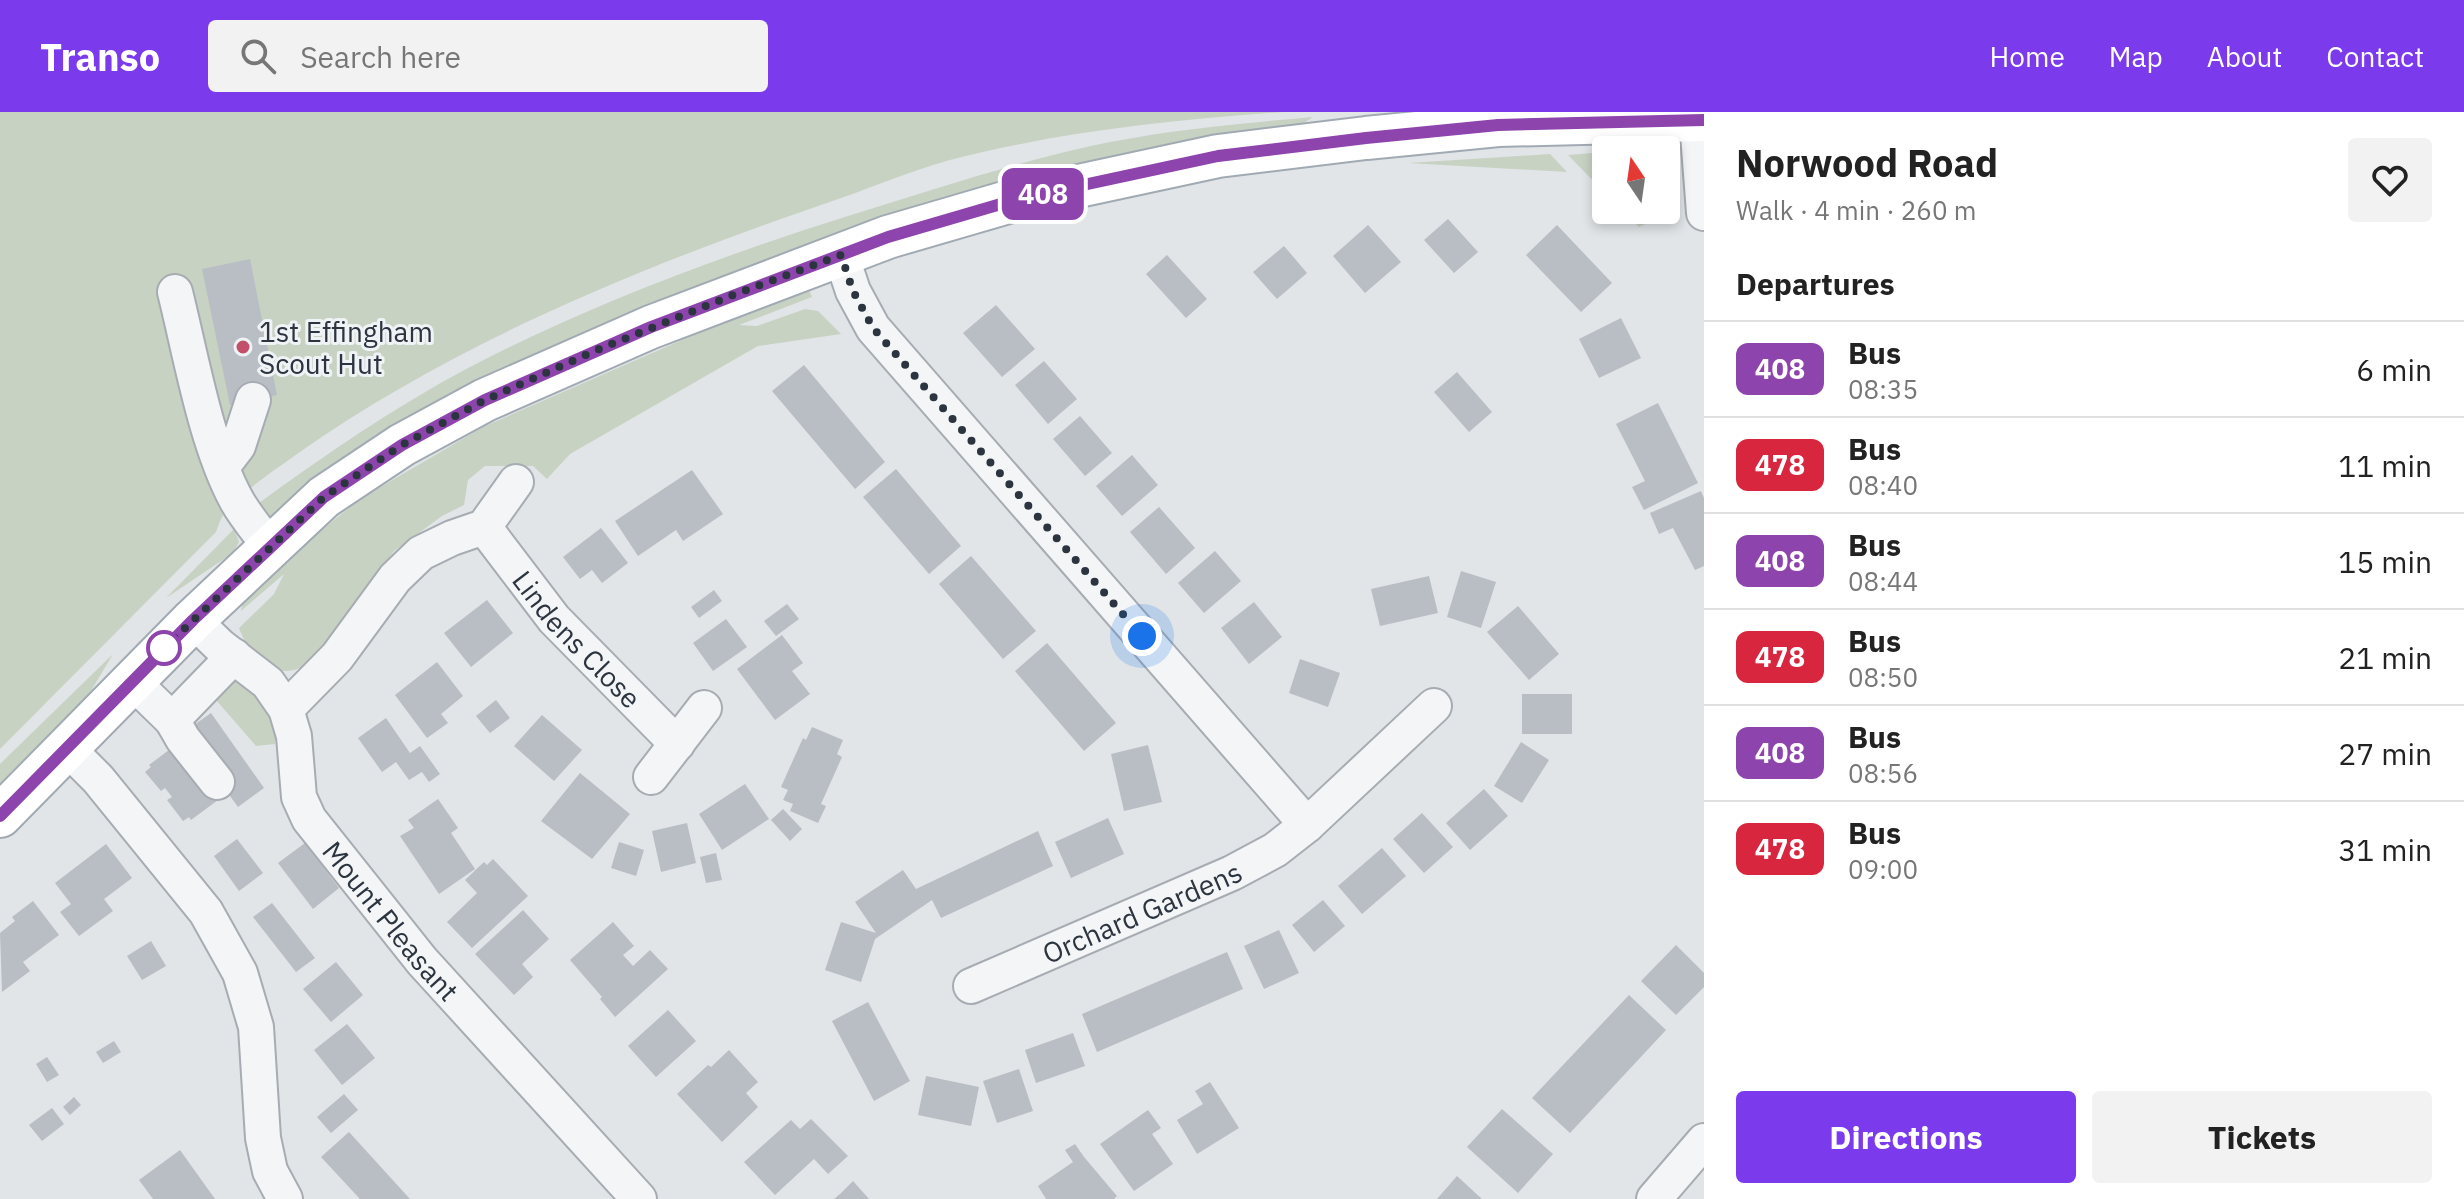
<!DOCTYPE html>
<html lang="en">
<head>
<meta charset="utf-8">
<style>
	body { margin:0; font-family:"IBM Plex Sans",sans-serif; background:#f2f2f2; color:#222; height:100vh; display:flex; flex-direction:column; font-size:30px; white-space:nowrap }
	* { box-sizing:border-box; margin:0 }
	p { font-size:26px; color:#767676 }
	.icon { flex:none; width:44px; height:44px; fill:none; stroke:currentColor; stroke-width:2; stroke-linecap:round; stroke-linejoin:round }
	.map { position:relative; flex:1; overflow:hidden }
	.side { display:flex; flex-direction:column; background:#fff; width:760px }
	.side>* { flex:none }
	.badge { padding:0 16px; border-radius:12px; font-size:28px; line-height:52px }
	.needle { width:52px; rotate:347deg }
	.controls { position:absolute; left:1592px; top:24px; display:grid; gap:16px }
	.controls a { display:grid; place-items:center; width:88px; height:88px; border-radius:8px; background:#fff; box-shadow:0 4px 12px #0003; font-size:40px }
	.you { position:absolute; width:40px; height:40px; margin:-20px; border:6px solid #fff; border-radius:50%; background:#1a73e8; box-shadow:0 0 0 12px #1a73e833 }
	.map>.badge { position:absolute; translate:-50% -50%; box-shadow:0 0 0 4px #fff }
	h2 { padding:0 32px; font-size:30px; line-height:72px }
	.round { display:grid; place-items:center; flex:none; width:84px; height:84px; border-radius:8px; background:#f2f2f2 }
	.overview { display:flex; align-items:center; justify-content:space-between; height:136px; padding:0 32px }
	h1 { font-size:38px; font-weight:700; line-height:60px }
	.primary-button { display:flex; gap:16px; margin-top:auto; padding:16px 32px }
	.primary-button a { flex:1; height:92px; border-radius:8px; background:#7c3aed; color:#fff; font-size:32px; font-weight:700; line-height:92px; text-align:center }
	.primary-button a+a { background:#f2f2f2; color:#222 }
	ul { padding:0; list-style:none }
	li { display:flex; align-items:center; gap:24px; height:96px; padding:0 32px; border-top:2px solid #e0e0e0 }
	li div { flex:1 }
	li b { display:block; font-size:30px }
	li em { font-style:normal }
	li .badge { min-width:88px; font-weight:700; text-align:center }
	header { display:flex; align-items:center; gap:48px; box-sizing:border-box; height:112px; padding:0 40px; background:#7c3aed; color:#fff }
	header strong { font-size:38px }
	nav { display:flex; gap:44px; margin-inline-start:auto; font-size:28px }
	.search { width:560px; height:72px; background:#f2f2f2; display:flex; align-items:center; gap:20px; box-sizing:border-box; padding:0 28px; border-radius:8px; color:#767676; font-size:30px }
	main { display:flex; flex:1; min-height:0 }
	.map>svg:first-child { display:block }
	.green { fill:#c8d2c3 }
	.building { fill:#b9bec5 }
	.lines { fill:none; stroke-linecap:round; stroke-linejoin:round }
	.minor-casing { stroke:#a7acb2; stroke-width:38 }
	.major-casing { stroke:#a1aab3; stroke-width:46 }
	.minor { stroke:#f3f5f7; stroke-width:34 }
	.major { stroke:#fff; stroke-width:42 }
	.line-casing { stroke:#fff; stroke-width:18 }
	.line { stroke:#8e44ad; stroke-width:12 }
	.walk { stroke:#2b343f; stroke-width:8; stroke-dasharray:0 14.4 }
	.poi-dot { fill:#c3506b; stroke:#f0f3f6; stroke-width:3 }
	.stop-dot { fill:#fff; stroke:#8e44ad; stroke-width:4 }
	.labels { text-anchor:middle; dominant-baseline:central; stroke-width:6; stroke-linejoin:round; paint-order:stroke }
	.poi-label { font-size:28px; fill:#2b343f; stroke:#f0f3f6; text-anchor:start }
	.street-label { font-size:28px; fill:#2b343f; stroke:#f0f3f6 }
</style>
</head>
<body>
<header>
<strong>Transo</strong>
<div class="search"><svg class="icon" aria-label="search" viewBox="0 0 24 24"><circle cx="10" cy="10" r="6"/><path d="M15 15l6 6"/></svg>Search here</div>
<nav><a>Home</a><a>Map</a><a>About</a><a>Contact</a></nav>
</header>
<main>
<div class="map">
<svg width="1704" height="1087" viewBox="0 0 1704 1087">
	<rect width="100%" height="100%" fill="#e1e5e8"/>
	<!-- green -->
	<g class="green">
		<path d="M0 0H1284C1172 8 1058 20 950 48 907 60 866 78 824 92 643 154 454 231 297 342 275 358 243 379 226 399 221 404 219 413 216 420L0 637Z"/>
		<path d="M1313 5 1298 15 988 77 276 405 262 408 255 394C323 344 393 296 468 256 589 193 718 145 848 104 935 77 1021 48 1110 30 1177 17 1245 11 1313 5Z"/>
		<path d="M1606 40V82L1568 43Z"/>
		<path d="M1550 42 1567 60 1408 51Z"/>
		<path d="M1666 62 1671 68 1678 96 1639 115 1622 98H1666Z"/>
		<path d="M809 178 812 185 739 213 757 214 805 197 818 199 841 222 758 234 570 342 547 367 533 354H485L468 368 464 393 442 404 394 439 317 546C282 574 253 553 239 516L274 482 284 462 241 499 245 480 360 387 483 315 789 181Z"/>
		<path d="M234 417 239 430 233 441 166 486Z"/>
		<path d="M113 542 85 589 0 678V652Z"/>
		<path d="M228 562 240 566 280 610 275 632 256 634 216 588Z"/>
	</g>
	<!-- building -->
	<g class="building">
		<path d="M1448 107 1478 140 1454 161 1424 128Z"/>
		<path d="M1368 113 1401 150 1365 181 1333 144Z"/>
		<path d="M1557 113 1612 171 1581 200 1526 143Z"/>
		<path d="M1284 134 1307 161 1277 187 1253 160Z"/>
		<path d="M1167 143 1207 187 1186 206 1146 162Z"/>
		<path d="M250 147 277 283 230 293 202 157Z"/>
		<path d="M996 193 1035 237 1002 265 963 221Z"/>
		<path d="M1621 206 1641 246 1599 266 1579 227Z"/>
		<path d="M1044 249 1077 287 1048 312 1015 273Z"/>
		<path d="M804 253 885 350 855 377 772 279Z"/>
		<path d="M1457 260 1492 300 1469 320 1434 280Z"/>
		<path d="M1658 291 1698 371 1644 398 1632 375 1645 369 1616 312Z"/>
		<path d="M1080 304 1112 341 1085 364 1053 327Z"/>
		<path d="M1132 343 1158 373 1122 404 1096 374Z"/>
		<path d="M896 357 961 434 929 462 863 385Z"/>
		<path d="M692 358 723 402 683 429 676 418 638 444 615 409Z"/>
		<path d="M1701 379 1704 386V454L1695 458 1673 416 1659 422 1650 401Z"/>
		<path d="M1159 395 1195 436 1166 462 1130 420Z"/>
		<path d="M601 416 628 451 602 471 592 458 580 467 563 445Z"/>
		<path d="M1215 439 1241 469 1204 501 1178 471Z"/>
		<path d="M971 444 1036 519 1003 547 939 472Z"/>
		<path d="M1461 459 1496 470 1481 516 1447 505Z"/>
		<path d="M1429 464 1438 501 1380 514 1371 477Z"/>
		<path d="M714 478 722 489 699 506 691 495Z"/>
		<path d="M487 488 513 521 471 555 444 521Z"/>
		<path d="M1254 490 1282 525 1249 552 1221 516Z"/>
		<path d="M787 492 799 507 776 524 764 509Z"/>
		<path d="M1518 494 1559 542 1529 568 1487 520Z"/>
		<path d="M726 507 747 535 713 559 693 531Z"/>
		<path d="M782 523 803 551 792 559 810 582 775 608 737 557Z"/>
		<path d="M1047 531 1116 611 1084 639 1015 559Z"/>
		<path d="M1300 547 1340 561 1328 595 1289 581Z"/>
		<path d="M437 550 463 584 441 602 448 611 427 626 395 583Z"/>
		<rect x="1522" y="582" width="50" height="40"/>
		<path d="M496 588 510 606 490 621 476 604Z"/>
		<path d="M211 601 264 676 238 695 184 620Z"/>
		<path d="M542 603 582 638 554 669 514 634Z"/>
		<path d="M386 606 410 641 420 634 440 662 429 670 422 660 409 668 396 650 382 660 358 626Z"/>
		<path d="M812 615 843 628 837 642 842 645 821 692 826 694 818 711 790 699 793 692 783 688 788 678 781 675 803 626 806 628Z"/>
		<path d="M1521 630 1549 648 1522 691 1494 674Z"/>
		<path d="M177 632 222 685 191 708 189 705 183 709 167 688 172 685 165 676 161 679 145 660 151 655 149 653Z"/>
		<path d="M1148 633 1162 690 1124 699 1111 642Z"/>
		<path d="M580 661 630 702 592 747 541 709Z"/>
		<path d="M745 672 769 707 722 738 699 702Z"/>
		<path d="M1484 677 1508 704 1470 738 1446 711Z"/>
		<path d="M438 687 458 716 451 721 475 757 439 782 400 724 414 716 408 708Z"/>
		<path d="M783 697 802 717 790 729 771 708Z"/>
		<path d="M1422 701 1453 735 1424 761 1393 727Z"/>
		<path d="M1108 706 1124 742 1071 766 1055 730Z"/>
		<path d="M687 711 696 751 661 760 652 719Z"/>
		<path d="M1038 719 1053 754 941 806 932 788 875 827 861 870 825 858 841 810 876 821 855 790 903 758 916 777Z"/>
		<path d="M237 727 263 761 239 779 214 744Z"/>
		<path d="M619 730 644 738 636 764 611 756Z"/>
		<path d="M305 731 339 776 313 797 278 751Z"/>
		<path d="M106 732 132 766 104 787 113 799 79 824 60 800 71 792 55 771Z"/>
		<path d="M1382 736 1406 764 1362 802 1338 774Z"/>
		<path d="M716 741 722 768 706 771 700 745Z"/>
		<path d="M493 747 528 784 472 836 447 810 477 781 465 768 484 750 487 753Z"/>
		<path d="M1323 788 1345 814 1314 840 1292 813Z"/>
		<path d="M33 789 59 823 23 850 30 859 2 880 0 821 15 809 12 805Z"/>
		<path d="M272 791 315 846 296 860 253 805Z"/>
		<path d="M523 798 549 827 522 852 533 865 514 883 475 842Z"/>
		<path d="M613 810 634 834 623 843 633 854 650 838 668 857 615 905 600 887 602 885 570 848Z"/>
		<path d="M1279 818 1299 861 1264 877 1244 834Z"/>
		<path d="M151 829 166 854 142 868 127 844Z"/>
		<path d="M1676 833 1704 861V875L1676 903 1641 869Z"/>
		<path d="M1227 840 1243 877 1097 940 1082 902Z"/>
		<path d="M336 850 363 883 331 910 303 877Z"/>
		<path d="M1629 883 1666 918 1570 1021 1532 986Z"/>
		<path d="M868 890 910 969 874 989 832 909Z"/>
		<path d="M668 898 696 929 656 965 628 934Z"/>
		<path d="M347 912 375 946 342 973 314 938Z"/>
		<path d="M1073 921 1085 954 1036 971 1025 938Z"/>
		<path d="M114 929 121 940 103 951 96 940Z"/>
		<path d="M729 938 758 970 746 981 758 995 722 1030 677 982 708 953 711 955Z"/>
		<path d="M47 945 59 963 47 970 36 952Z"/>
		<path d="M1019 957 1033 999 997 1011 983 969Z"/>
		<path d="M926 964 979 975 971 1014 918 1003Z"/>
		<path d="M1210 970 1239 1016 1197 1042 1177 1008 1203 992 1195 979Z"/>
		<path d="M344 982 358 998 331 1021 317 1005Z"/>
		<path d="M74 985 81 993 70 1003 63 995Z"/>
		<path d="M52 996 64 1012 42 1029 29 1013Z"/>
		<path d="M1502 997 1553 1042 1518 1081 1467 1035Z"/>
		<path d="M1148 998 1161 1016 1152 1022 1173 1052 1134 1079 1100 1032Z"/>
		<path d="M811 1007 848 1044 828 1062 814 1047 775 1083 744 1050 791 1008 800 1017Z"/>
		<path d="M349 1020 410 1087H360L321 1045Z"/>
		<path d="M1075 1032 1084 1045 1117 1084 1114 1087H1046L1038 1074 1073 1050 1065 1038Z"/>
		<path d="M180 1038 215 1087H153L139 1068Z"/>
		<path d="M1457 1064 1482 1087H1437Z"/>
		<path d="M853 1069 869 1087H834L840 1082Z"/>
	</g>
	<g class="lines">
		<defs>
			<g id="minor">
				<path d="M1697 9 1704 101"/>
				<path d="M841 143 853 179 873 216 1307 713"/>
				<path d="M175 180C191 244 206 333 237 389 246 405 259 420 270 435"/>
				<path d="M222 355 238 334 253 288"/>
				<path id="s1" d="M484 415 554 507 677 632"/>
				<path id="s2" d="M193 508 220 534 268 571 286 597 294 624 299 685 309 707 422 849 639 1087"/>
				<path d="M132 569 172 608 234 544"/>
				<path d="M286 597 337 545 395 466 421 441 452 426 484 415 516 370"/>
				<path d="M172 608 183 627 217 670"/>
				<path d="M67 636 98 667 206 800 240 861 256 915 263 1026 270 1059 285 1087"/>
				<path d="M651 665 704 596"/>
				<path id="s3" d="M971 874 1232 761 1275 738 1307 713 1434 594"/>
				<path d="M1654 1087 1704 1029"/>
			</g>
			<path id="major" d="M0 704 193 508 324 385 402 333 485 288 651 215 888 125 1018 87 1218 44 1366 26 1498 13 1704 8"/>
		</defs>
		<!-- minor casing -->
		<use href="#minor" class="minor-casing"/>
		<!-- major casing -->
		<use href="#major" class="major-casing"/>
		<!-- minor -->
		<use href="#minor" class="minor"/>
		<!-- major -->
		<use href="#major" class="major"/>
	</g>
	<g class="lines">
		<defs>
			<path id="line" d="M0 704 193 508 324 385 402 333 485 288 651 215 888 125 1018 87 1218 44 1366 26 1498 13 1704 8"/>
		</defs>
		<!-- line casing -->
		<use href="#line" class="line-casing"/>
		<!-- line -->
		<use href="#line" class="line"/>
		<!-- walk -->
		<path class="walk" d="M164 536 324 385 402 333 485 288 597 238 733 183 841 143 853 179 873 216 1142 524"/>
	</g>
	<!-- markers -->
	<circle class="poi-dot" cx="243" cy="235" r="8"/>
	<circle class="stop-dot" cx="164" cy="536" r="16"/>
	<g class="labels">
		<!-- poi labels -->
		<g class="poi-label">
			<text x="259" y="219">1st Effingham<tspan x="259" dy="32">Scout Hut</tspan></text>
		</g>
		<!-- street labels -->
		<g class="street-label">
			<text stroke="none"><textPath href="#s1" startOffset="146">Lindens Close</textPath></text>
			<text stroke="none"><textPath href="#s3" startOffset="186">Orchard Gardens</textPath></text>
			<text stroke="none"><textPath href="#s2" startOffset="374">Mount Pleasant</textPath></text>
		</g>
	</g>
</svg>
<div class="controls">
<a><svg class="needle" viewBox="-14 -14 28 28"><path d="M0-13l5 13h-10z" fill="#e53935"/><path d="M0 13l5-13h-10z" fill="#767676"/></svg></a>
</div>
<div class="you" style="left:1142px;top:524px"></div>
<b class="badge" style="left:1043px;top:82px;background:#8e44ad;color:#fff">408</b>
</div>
<section class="side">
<div class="overview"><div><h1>Norwood Road</h1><p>Walk · 4 min · 260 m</p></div><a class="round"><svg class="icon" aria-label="heart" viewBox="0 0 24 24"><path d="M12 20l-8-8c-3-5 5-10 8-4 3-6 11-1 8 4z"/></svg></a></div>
<h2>Departures</h2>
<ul>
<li><span class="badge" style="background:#8e44ad;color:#fff">408</span><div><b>Bus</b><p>08:35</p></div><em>6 min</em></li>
<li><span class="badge" style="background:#d7263d;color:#fff">478</span><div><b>Bus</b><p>08:40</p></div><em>11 min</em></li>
<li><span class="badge" style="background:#8e44ad;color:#fff">408</span><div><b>Bus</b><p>08:44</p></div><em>15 min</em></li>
<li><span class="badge" style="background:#d7263d;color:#fff">478</span><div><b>Bus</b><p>08:50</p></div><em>21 min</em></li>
<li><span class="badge" style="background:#8e44ad;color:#fff">408</span><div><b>Bus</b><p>08:56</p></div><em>27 min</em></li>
<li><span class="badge" style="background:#d7263d;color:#fff">478</span><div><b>Bus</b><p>09:00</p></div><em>31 min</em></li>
</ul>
<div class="primary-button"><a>Directions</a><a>Tickets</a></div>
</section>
</main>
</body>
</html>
